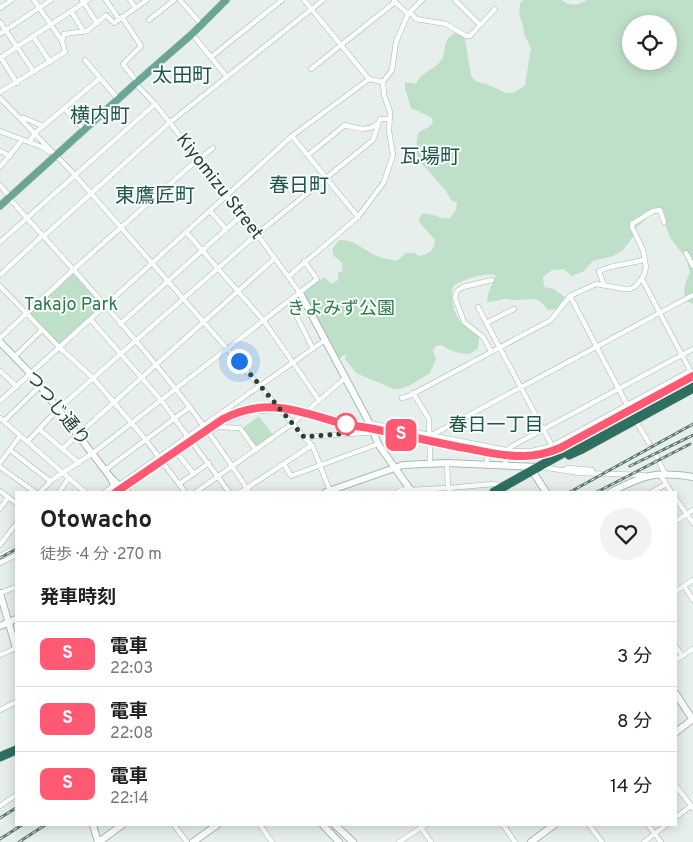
<!DOCTYPE html>
<html lang="ja">
<head>
<meta charset="utf-8">
<style>
	body { margin:0; font-family:Overpass,"Noto Sans JP",sans-serif; background:#f2f2f2; color:#222; height:100vh; display:flex; flex-direction:column; font-size:19px; white-space:nowrap }
	* { box-sizing:border-box; margin:0 }
	p { font-size:16px; color:#767676 }
	.icon { flex:none; width:28px; height:28px; fill:none; stroke:currentColor; stroke-width:2; stroke-linecap:round; stroke-linejoin:round }
	.map { position:relative; flex:1; overflow:hidden }
	.side { position:absolute; left:15px; top:491px; width:662px; height:335px; display:flex; flex-direction:column; background:#fff; border-radius:0px; box-shadow:0 2px 12px #0003 }
	.side>* { flex:none }
	.badge { padding:0 10px; border-radius:8px; font-size:18px; line-height:32px }
	.fabs { position:absolute; left:622px; top:15px; display:grid; gap:10px }
	.fabs a { display:grid; place-items:center; width:55px; height:55px; border-radius:50%; background:#fff; box-shadow:0 2px 12px #0003; font-size:25px }
	.you { position:absolute; width:25px; height:25px; margin:-12px; border:4px solid #fff; border-radius:50%; background:#1a73e8; box-shadow:0 0 0 8px #1a73e833 }
	.map>.badge { position:absolute; translate:-50% -50%; box-shadow:0 0 0 2px #fff }
	h2 { padding:0 25px; font-size:19px; line-height:45px }
	.round { display:grid; place-items:center; flex:none; width:52px; height:52px; border-radius:26px; background:#f2f2f2 }
	.summary { display:flex; align-items:center; justify-content:space-between; height:85px; padding:0 25px }
	h1 { font-size:24px; font-weight:700; line-height:38px }
	ul { padding:0; list-style:none }
	li { display:flex; align-items:center; gap:15px; height:65px; padding:0 25px; border-top:1px solid #e0e0e0 }
	li div { flex:1 }
	li b { display:block; font-size:19px }
	li em { font-style:normal }
	li .badge { min-width:55px; font-weight:700; text-align:center }
	.map>svg:first-child { display:block }
	.green { fill:#bfe0c8; fill-rule:evenodd }
	.lines { fill:none; stroke-linecap:round; stroke-linejoin:round }
	.street-casing { stroke:#a8b8b2; stroke-width:5.5 }
	.secondary-casing { stroke:#a4bbb3; stroke-width:8 }
	.primary-casing { stroke:#c2cac8; stroke-width:8 }
	.highway-casing { stroke:#c2cac8; stroke-width:10 }
	.street { stroke:#fff; stroke-width:4.5 }
	.secondary { stroke:#fff; stroke-width:6 }
	.primary { stroke:#6aa596; stroke-width:7 }
	.highway { stroke:#2f6f62; stroke-width:9 }
	.rail-casing { stroke:#5f7d75; stroke-width:3 }
	.rail { stroke:#f7fbf9; stroke-width:1; stroke-dasharray:4; stroke-linecap:butt }
	.line-casing { stroke:#fff; stroke-width:11 }
	.line { stroke:#ff5973; stroke-width:8 }
	.walk { stroke:#24423a; stroke-width:5; stroke-dasharray:0 9 }
	.stop-dot { fill:#fff; stroke:#ff5973; stroke-width:2.5 }
	.labels { text-anchor:middle; dominant-baseline:central; stroke-width:4; stroke-linejoin:round; paint-order:stroke }
	.street-label { font-size:18px; fill:#24423a; stroke:#f7fbf9 }
	.park-label { font-size:18px; fill:#2d7a4b; stroke:#f7fbf9 }
	.neighbourhood-label { font-size:19px; fill:#1f5548; stroke:#f7fbf9 }
	.quarter-label { font-size:20px; fill:#1f5548; stroke:#f7fbf9 }
</style>
</head>
<body>
<div class="map">
<svg width="693" height="842" viewBox="0 0 693 842">
	<rect width="100%" height="100%" fill="#e6efeb"/>
	<!-- green -->
	<g class="green">
		<path d="M523 0H561C571 7 578 5 587 0H693V304L685 300C683 290 685 281 690 272L686 258 670 238 662 213 652 214 637 227 636 233 623 250 613 256 593 261 584 271 572 276 563 269 552 270 543 277 544 287 554 289 565 297 556 309 548 310C535 294 532 300 515 300 511 300 507 298 503 299 497 300 493 302 487 302L488 294 496 275C481 273 466 279 453 286 450 300 454 317 465 326 469 329 476 332 478 336 480 340 478 344 478 348L470 354C459 354 451 351 441 345L436 346 433 350 436 359 430 373 409 386 399 389H394L356 373 345 359 346 354 338 359 303 293 324 277 332 284 338 280V273L341 271 343 273 342 268 343 264 334 256 332 250 339 240C354 239 364 250 377 256 382 258 391 260 397 261L406 253H414L420 256C430 253 434 251 435 240L420 223 419 218 422 214C432 212 440 220 450 218L456 210 457 203 451 200 446 191 425 167 417 160 415 155 418 133C423 129 428 129 433 123L432 118 416 110 411 109 405 88V82L416 84C420 73 433 70 440 62 449 51 439 41 457 32L465 37C466 44 470 73 472 77 476 84 483 82 489 85 506 92 508 99 525 85L531 48 524 34 523 26 519 14 520 3ZM631 24H669V61H631Z"/>
		<path d="M73 272 103 306 59 345 29 314Z"/>
		<path d="M259 416 273 435 257 447 243 428Z"/>
	</g>
	<g class="lines">
		<defs>
			<g id="street">
				<path d="M82 0 97 23"/>
				<path d="M106 0 119 19"/>
				<path d="M130 0 135 7"/>
				<path d="M180 0 202 25"/>
				<path d="M455 0 480 25"/>
				<path d="M394 1 408 14"/>
				<path d="M0 8 12 0"/>
				<path d="M71 11 84 32"/>
				<path d="M410 12 416 19 446 24 466 36H470L495 9"/>
				<path d="M122 17 141 46 123 64 137 82"/>
				<path d="M149 20 174 0"/>
				<path d="M0 22 34 72"/>
				<path d="M0 34 51 0"/>
				<path d="M192 34 227 77"/>
				<path d="M33 36 50 62"/>
				<path d="M62 41 64 34 87 31 106 15 114 23 147 0"/>
				<path d="M211 57 282 0"/>
				<path d="M0 58 88 0"/>
				<path d="M1 58 17 83"/>
				<path d="M85 60 118 99"/>
				<path d="M311 69 395 2"/>
				<path d="M369 79 383 82"/>
				<path d="M135 83 155 104 257 234 300 293"/>
				<path d="M0 92 65 52 62 41 34 0"/>
				<path d="M0 98 75 175 313 447 330 491"/>
				<path d="M65 109 84 130"/>
				<path d="M20 118H24L43 126"/>
				<path d="M0 131 42 147 50 152"/>
				<path d="M292 136 358 217"/>
				<path d="M29 142 35 133 100 78"/>
				<path d="M0 151 10 156"/>
				<path d="M308 155 345 125C356 128 367 132 377 124"/>
				<path d="M198 160 213 148"/>
				<path d="M0 167 22 140"/>
				<path d="M0 185 10 197"/>
				<path d="M9 198C93 292 182 385 249 492"/>
				<path d="M210 211 226 229"/>
				<path d="M186 232 264 321 319 400"/>
				<path d="M44 236 169 123 323 0"/>
				<path d="M0 242 155 104"/>
				<path d="M686 253 693 266"/>
				<path d="M0 275 43 235"/>
				<path d="M289 276 358 217 384 182 393 155 389 131 390 112 384 95 383 82 392 70 396 42 408 14 422 0"/>
				<path d="M642 279 693 376"/>
				<path d="M604 285 599 271 610 267 644 260"/>
				<path d="M0 286 60 348 93 378 146 440 185 492"/>
				<path d="M570 296 635 420 649 443"/>
				<path d="M289 301 313 349"/>
				<path d="M478 307 558 457"/>
				<path d="M91 320 161 400 188 437"/>
				<path d="M486 323 514 309"/>
				<path d="M120 324 242 215"/>
				<path d="M0 338 73 270 197 160"/>
				<path d="M491 351 483 337 464 322 455 298 457 291 463 287 492 280"/>
				<path d="M14 357 42 330"/>
				<path d="M0 371 17 387"/>
				<path d="M413 393 429 419 430 464"/>
				<path d="M402 398 409 396 551 320 570 296 596 284 625 289H630L636 286 644 275 646 267 643 250 632 227V224L653 211 660 210 664 222"/>
				<path d="M0 401 292 136 369 79 304 0"/>
				<path d="M0 418 85 492"/>
				<path d="M4 421 40 386"/>
				<path d="M369 423 511 451H532L552 446 690 371"/>
				<path d="M216 427 240 428 256 450"/>
				<path d="M39 429 79 463"/>
				<path d="M430 436 693 295"/>
				<path d="M304 437 378 432 428 443 484 453 487 455V464"/>
				<path d="M27 442 58 409 257 234 373 140 380 119H389"/>
				<path d="M192 442 229 492"/>
				<path d="M62 449 275 258"/>
				<path d="M10 450 50 481"/>
				<path d="M177 453 194 474"/>
				<path d="M656 455 665 474"/>
				<path d="M0 463 20 436"/>
				<path d="M447 463 448 488 451 492"/>
				<path d="M284 464 291 476 378 444"/>
				<path d="M505 465 507 450 514 445 693 349"/>
				<path d="M0 467 35 492"/>
				<path d="M541 467 580 473 644 475"/>
				<path d="M105 470 190 407"/>
				<path d="M563 470 568 468 592 470"/>
				<path d="M660 474 671 492"/>
				<path d="M179 484 209 463"/>
				<path d="M119 485 325 340"/>
				<path d="M410 490 448 488 494 484 503 487"/>
				<path d="M0 491 16 503"/>
				<path d="M40 492 53 479 93 453 317 279 304 261"/>
				<path d="M59 492 68 479"/>
				<path d="M105 492 114 485"/>
				<path d="M121 492 163 462 228 420 252 411 281 410"/>
				<path d="M196 492 293 423 345 378"/>
				<path d="M241 492 312 445"/>
				<path d="M397 492 409 488"/>
				<path d="M652 492 666 484"/>
				<path d="M676 499 693 523"/>
				<path d="M0 509 8 497"/>
				<path d="M676 521 693 510"/>
				<path d="M0 545 16 524"/>
				<path d="M0 556 16 548"/>
				<path d="M0 563 16 555"/>
				<path d="M684 586 693 600"/>
				<path d="M676 591 693 580"/>
				<path d="M0 593 16 587"/>
				<path d="M676 647 682 656"/>
				<path d="M0 655 16 648"/>
				<path d="M676 660 693 649"/>
				<path d="M0 710 16 702"/>
				<path d="M676 786 693 808"/>
				<path d="M0 806 16 795"/>
				<path d="M676 817 691 806"/>
				<path d="M174 825 187 842"/>
				<path d="M260 825 272 842"/>
				<path d="M503 825 515 842"/>
				<path d="M589 825 602 842"/>
				<path d="M648 825 661 842"/>
				<path d="M420 826 431 842"/>
				<path d="M399 842 425 825"/>
				<path d="M644 842 666 825"/>
			</g>
			<g id="secondary">
				<path d="M300 293 371 426 378 444 412 492"/>
				<path d="M0 342 31 374 111 478 117 492"/>
				<path d="M529 470 533 472 546 492"/>
				<path d="M112 479 127 492"/>
				<path d="M326 492 403 465 447 463 538 467"/>
				<path d="M611 492C644 475 655 471 693 477"/>
				<path d="M0 593 16 648"/>
				<path d="M0 626 16 619"/>
				<path d="M676 694 693 720"/>
				<path d="M676 732 693 719"/>
				<path d="M93 825 98 842"/>
				<path d="M323 825 339 842"/>
				<path d="M335 825 353 842"/>
				<path d="M99 842 122 825"/>
				<path d="M193 842 217 825"/>
				<path d="M531 842 554 825"/>
			</g>
			<path id="primary" d="M0 206 137 82 192 34 226 0"/>
			<g id="highway">
				<path d="M569 455 580 450 693 388"/>
				<path d="M494 492C560 455 626 417 693 381"/>
				<path d="M0 757 16 750"/>
			</g>
		</defs>
		<!-- street casing -->
		<use href="#street" class="street-casing"/>
		<!-- secondary casing -->
		<use href="#secondary" class="secondary-casing"/>
		<!-- primary casing -->
		<use href="#primary" class="primary-casing"/>
		<!-- highway casing -->
		<use href="#highway" class="highway-casing"/>
		<!-- street -->
		<use href="#street" class="street"/>
		<!-- secondary -->
		<use href="#secondary" class="secondary"/>
		<!-- primary -->
		<use href="#primary" class="primary"/>
		<!-- highway -->
		<use href="#highway" class="highway"/>
		<defs>
			<g id="rail">
				<path d="M630 466 693 435"/>
				<path d="M112 492 222 417C242 408 261 404 283 406L479 449 521 454 534 453 559 446 629 407 693 373"/>
				<path d="M570 492 693 424"/>
				<path d="M597 492 690 444"/>
				<path d="M0 558 16 549"/>
				<path d="M0 818 16 808"/>
				<path d="M0 839 22 825"/>
				<path d="M19 842 45 825"/>
			</g>
		</defs>
		<!-- rail casing -->
		<use href="#rail" class="rail-casing"/>
		<!-- rail -->
		<use href="#rail" class="rail"/>
	</g>
	<g class="lines">
		<defs>
			<path id="line" d="M116 492 223 419C267 396 300 412 344 424 354 426 364 427 374 429 402 435 430 441 459 447 480 450 502 457 523 456 535 456 548 453 560 448L693 376"/>
		</defs>
		<!-- line casing -->
		<use href="#line" class="line-casing"/>
		<!-- line -->
		<use href="#line" class="line"/>
		<!-- walk -->
		<path class="walk" d="M239 361 304 437 350 433 346 424"/>
	</g>
	<!-- markers -->
	<circle class="stop-dot" cx="346" cy="424" r="10"/>
	<g class="labels">
		<!-- street labels -->
		<g class="street-label">
			<text transform="translate(219 187) rotate(52)">Kiyomizu Street</text>
			<text transform="translate(57 409) rotate(51)">つつじ通り</text>
		</g>
		<!-- park labels -->
		<g class="park-label">
			<text x="71" y="305">Takajo Park</text>
			<text x="341" y="309">きよみず公園</text>
		</g>
		<!-- neighbourhood labels -->
		<g class="neighbourhood-label">
			<text x="496" y="426">春日一丁目</text>
		</g>
		<!-- quarter labels -->
		<g class="quarter-label">
			<text x="182" y="77">太田町</text>
			<text x="100" y="117">横内町</text>
			<text x="430" y="158">瓦場町</text>
			<text x="299" y="187">春日町</text>
			<text x="155" y="197">東鷹匠町</text>
		</g>
	</g>
</svg>
<div class="fabs">
<a><svg class="icon" aria-label="locate" viewBox="0 0 24 24"><circle cx="12" cy="12" r="6"/><path d="M12 2v4M12 18v4M2 12h4M18 12h4"/></svg></a>
</div>
<div class="you" style="left:239px;top:361px"></div>
<b class="badge" style="left:401px;top:435px;background:#ff5973;color:#fff">S</b>
<section class="side">
<div class="summary"><div><h1>Otowacho</h1><p>徒歩 · 4 分 · 270 m</p></div><a class="round"><svg class="icon" aria-label="heart" viewBox="0 0 24 24"><path d="M12 20l-8-8c-3-5 5-10 8-4 3-6 11-1 8 4z"/></svg></a></div>
<h2>発車時刻</h2>
<ul>
<li><span class="badge" style="background:#ff5973;color:#fff">S</span><div><b>電車</b><p>22:03</p></div><em>3 分</em></li>
<li><span class="badge" style="background:#ff5973;color:#fff">S</span><div><b>電車</b><p>22:08</p></div><em>8 分</em></li>
<li><span class="badge" style="background:#ff5973;color:#fff">S</span><div><b>電車</b><p>22:14</p></div><em>14 分</em></li>
</ul>
</section>
</div>
</body>
</html>
